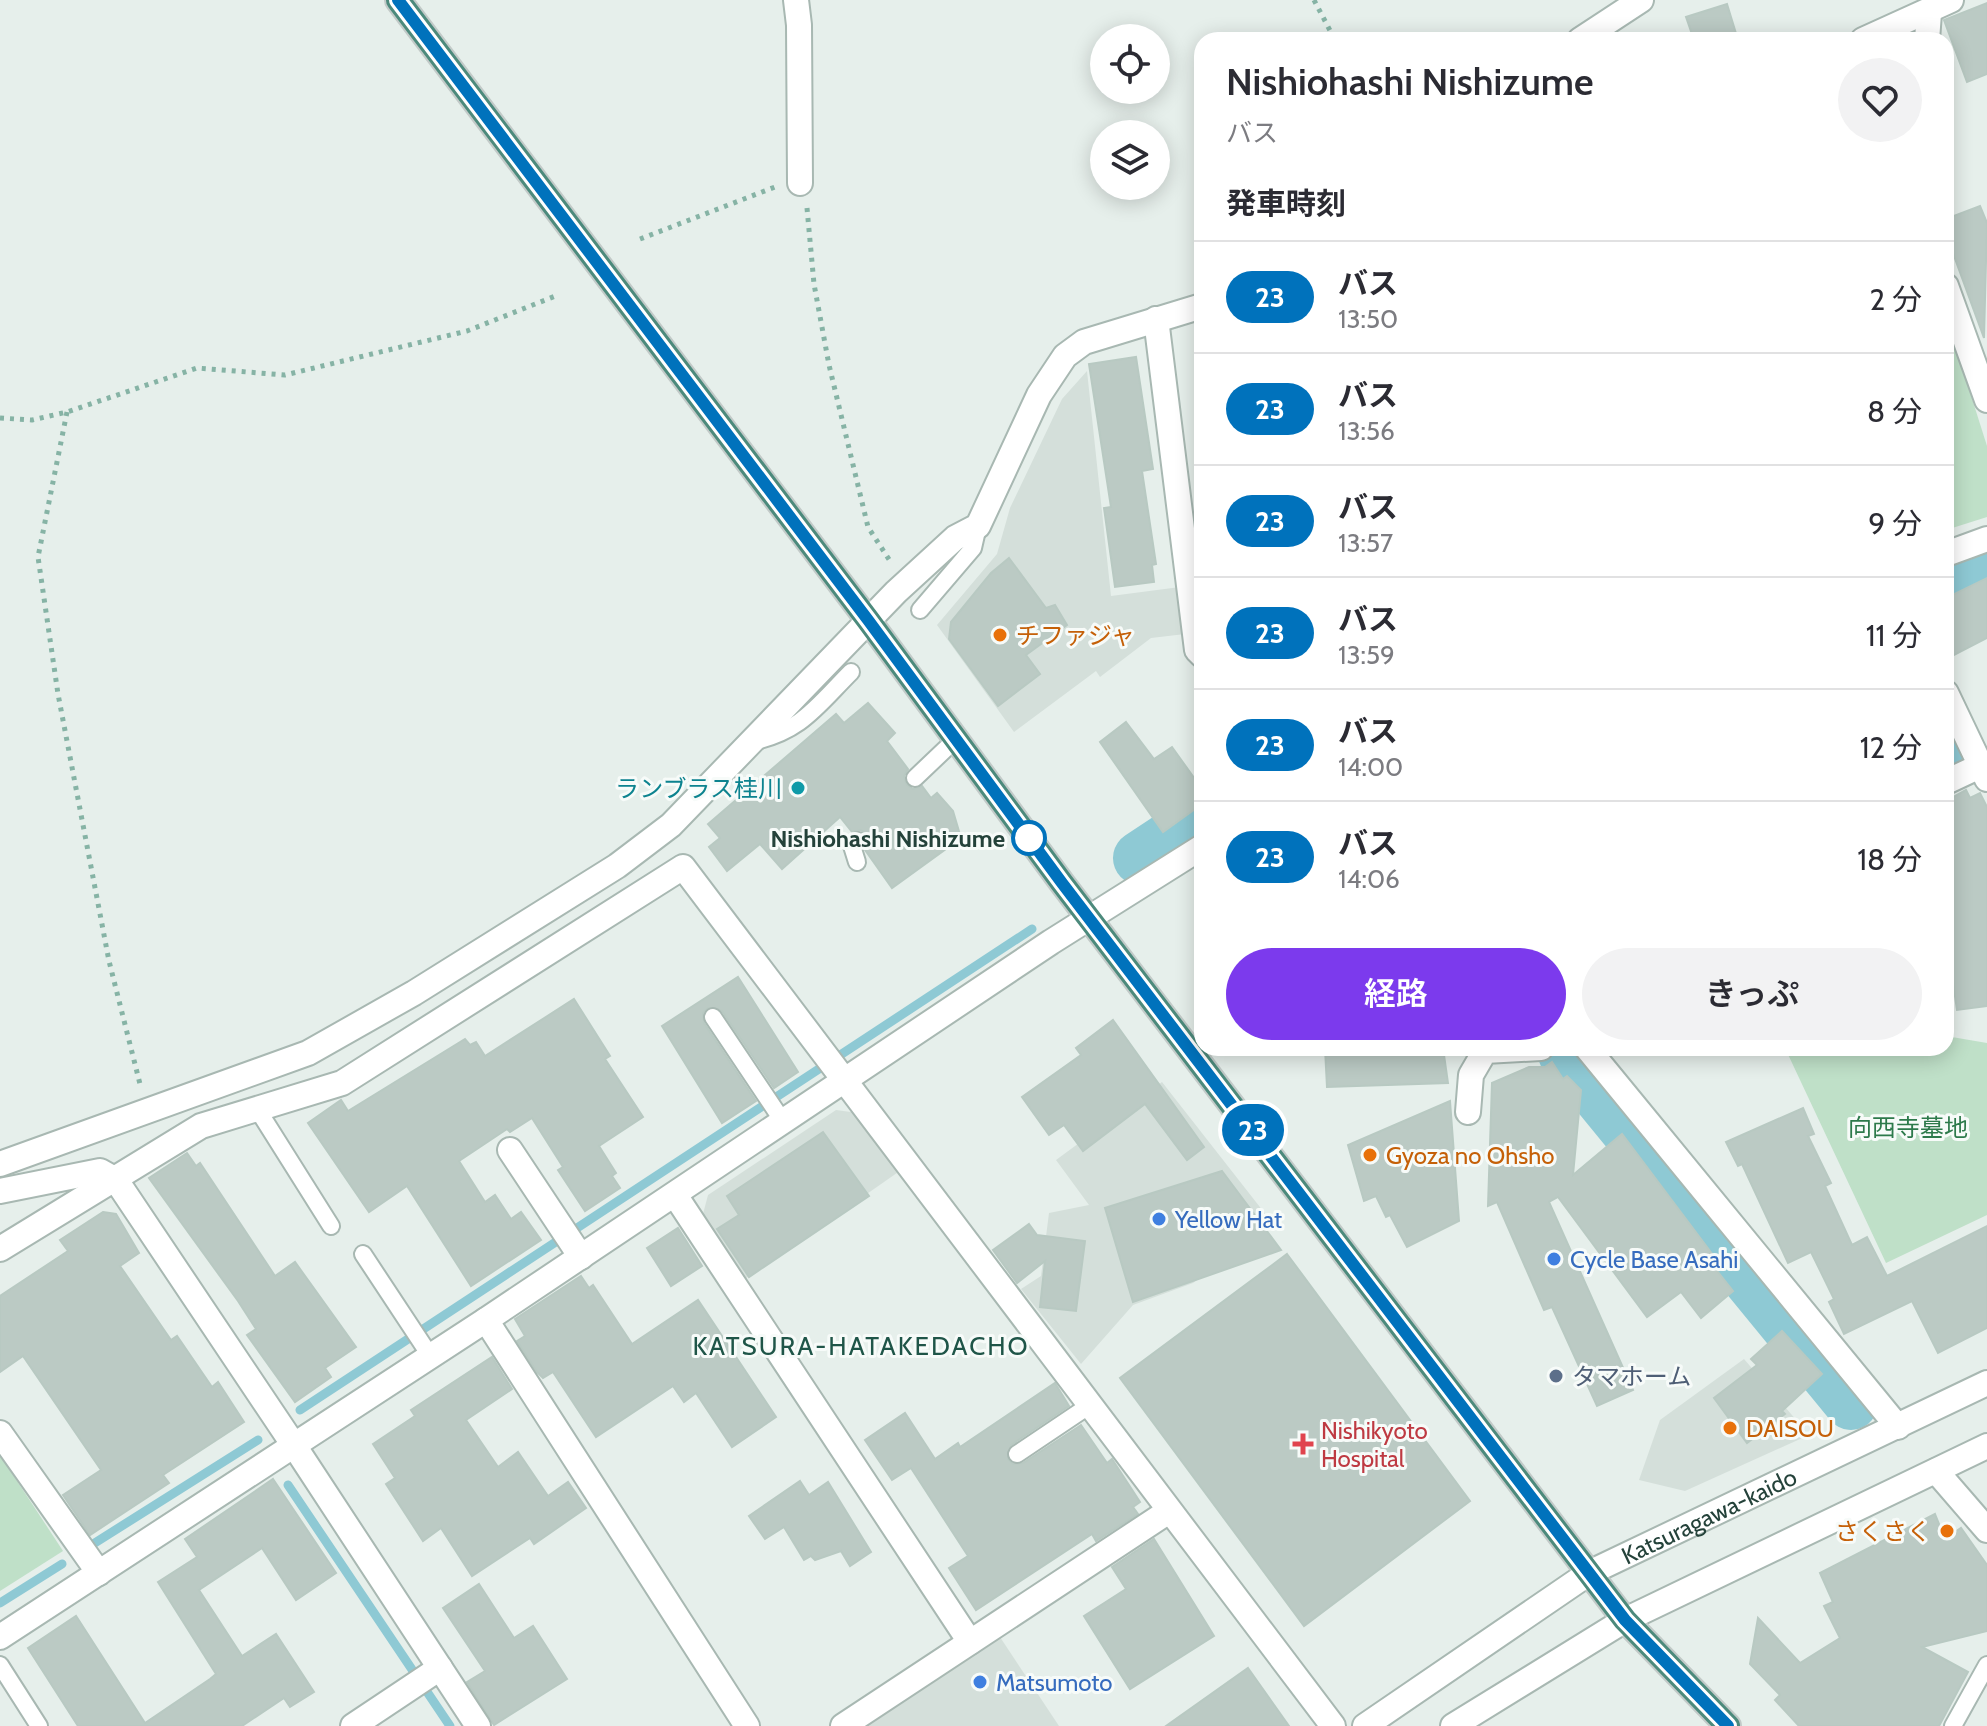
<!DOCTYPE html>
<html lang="ja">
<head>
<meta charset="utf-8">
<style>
	body { margin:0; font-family:Cabin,"Noto Sans JP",sans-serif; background:#f2f2f3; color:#2b2b33; height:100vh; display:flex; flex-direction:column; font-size:30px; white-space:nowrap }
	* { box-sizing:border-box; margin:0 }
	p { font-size:26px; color:#7c7c81 }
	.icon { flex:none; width:44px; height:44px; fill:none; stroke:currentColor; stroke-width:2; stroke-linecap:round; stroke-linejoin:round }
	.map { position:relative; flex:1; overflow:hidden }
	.sheet { position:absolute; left:1194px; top:32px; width:760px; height:1024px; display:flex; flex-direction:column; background:#fff; border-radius:24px; box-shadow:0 4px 20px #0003 }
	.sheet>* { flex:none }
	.badge { padding:0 16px; border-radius:26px; font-size:28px; line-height:52px }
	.controls { position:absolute; left:1090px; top:24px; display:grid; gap:16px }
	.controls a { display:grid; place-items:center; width:80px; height:80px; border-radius:50%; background:#fff; box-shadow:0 4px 20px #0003; font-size:40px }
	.map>.badge { position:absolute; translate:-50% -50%; box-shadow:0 0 0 4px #fff }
	h2 { padding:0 32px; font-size:30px; line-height:72px }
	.round { display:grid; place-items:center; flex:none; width:84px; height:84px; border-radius:42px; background:#f2f2f3 }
	.summary { display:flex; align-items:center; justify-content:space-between; height:136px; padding:0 32px }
	h1 { font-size:38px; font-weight:600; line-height:60px }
	.primary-button { display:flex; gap:16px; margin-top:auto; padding:16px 32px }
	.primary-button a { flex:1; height:92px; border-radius:48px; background:#7c3aed; color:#fff; font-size:32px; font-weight:600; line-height:92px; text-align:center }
	.primary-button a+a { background:#f2f2f3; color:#2b2b33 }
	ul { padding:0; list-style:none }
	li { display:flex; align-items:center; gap:24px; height:112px; padding:0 32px; border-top:2px solid #e1e1e2 }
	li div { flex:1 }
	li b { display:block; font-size:30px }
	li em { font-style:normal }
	li .badge { min-width:88px; font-weight:700; text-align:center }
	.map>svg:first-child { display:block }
	.built { fill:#d4dfda }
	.green { fill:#bfe0c8 }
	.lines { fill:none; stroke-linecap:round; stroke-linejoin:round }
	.stream { stroke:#8ec9d4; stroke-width:9 }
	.river { stroke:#8ec9d4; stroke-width:54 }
	.building { fill:#bbcac4; stroke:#b8c9c2; stroke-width:2 }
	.service-casing { stroke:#a8b8b2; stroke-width:20 }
	.minor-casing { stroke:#a8b8b2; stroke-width:28 }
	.tertiary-casing { stroke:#a8b8b2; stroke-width:28 }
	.trunk-casing { stroke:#c2cac8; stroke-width:28 }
	.path { stroke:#86b3a5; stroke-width:5; stroke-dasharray:4 6; stroke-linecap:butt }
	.service { stroke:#fff; stroke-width:16 }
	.minor { stroke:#fff; stroke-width:24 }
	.tertiary { stroke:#fff; stroke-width:24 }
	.trunk { stroke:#4c8a7c; stroke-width:24 }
	.line-casing { stroke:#fff; stroke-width:18 }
	.line { stroke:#0072bc; stroke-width:12 }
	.food-dot { fill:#e8710a; stroke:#f7fbf9; stroke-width:3 }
	.culture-dot { fill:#0f9aa8; stroke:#f7fbf9; stroke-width:3 }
	.stop-dot { fill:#fff; stroke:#0072bc; stroke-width:4 }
	.shop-dot { fill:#3f7fe0; stroke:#f7fbf9; stroke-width:3 }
	.service-dot { fill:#5c6f8a; stroke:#f7fbf9; stroke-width:3 }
	.health-dot { fill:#e0444e; stroke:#f7fbf9; stroke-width:3 }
	.labels { text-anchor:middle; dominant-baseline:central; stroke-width:6; stroke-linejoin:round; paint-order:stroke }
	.food-label { font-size:24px; fill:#c56008; stroke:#f7fbf9; text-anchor:start }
	.culture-label { font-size:24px; fill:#0d838f; stroke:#f7fbf9; text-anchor:end }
	.stop-label { font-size:24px; font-weight:bold; fill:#24423a; stroke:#f7fbf9; text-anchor:end }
	.park-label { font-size:24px; fill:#2d7a4b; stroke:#f7fbf9 }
	.shop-label { font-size:24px; fill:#366cbe; stroke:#f7fbf9; text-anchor:start }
	.service-label { font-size:24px; fill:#4e5e75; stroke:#f7fbf9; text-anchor:start }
	.health-label { font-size:24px; fill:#be3a42; stroke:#f7fbf9; text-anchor:start }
	.street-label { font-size:24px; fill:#24423a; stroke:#f7fbf9 }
	.neighbourhood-label { font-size:26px; letter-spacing:2px; fill:#1f5548; stroke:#f7fbf9 }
</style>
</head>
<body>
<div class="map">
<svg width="1987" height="1726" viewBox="0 0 1987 1726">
	<rect width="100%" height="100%" fill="#e6efeb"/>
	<!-- built -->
	<g class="built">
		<path d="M1087 371 1111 596 1180 587 1185 634 1151 638 1100 677 1096 671 1014 732 937 625 997 554 1010 508 1062 399Z"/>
		<path d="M1162 1082 1274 1225 1193 1283 1133 1305 1081 1364 1021 1289 1041 1276 1049 1213 1089 1205 1056 1160Z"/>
		<path d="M836 1110 858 1113 904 1168 745 1279 703 1214 708 1195Z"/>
		<path d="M1744 1359 1809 1435 1685 1491 1639 1480 1660 1420Z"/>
		<path d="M1000 1637 1059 1726H862Z"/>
	</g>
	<!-- green -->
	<g class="green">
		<path d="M1946 341 1955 345 1987 446V517L1946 530Z"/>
		<path d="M1946 1036 1987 1043V1215L1886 1263 1785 1048H1946Z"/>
		<path d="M0 1455 63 1551 0 1591Z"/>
	</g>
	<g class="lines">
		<!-- stream -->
		<g class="stream">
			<path d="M300 1410 1032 929"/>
			<path d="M288 1485 450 1726"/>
			<path d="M90 1546 258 1440"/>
			<path d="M0 1603 62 1564"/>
		</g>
		<!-- river -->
		<g class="river">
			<path d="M1946 584 1987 568"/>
			<path d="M1946 734 1951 745 1946 760"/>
			<path d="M1140 858 1202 817"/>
			<path d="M1565 1054 1851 1403"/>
		</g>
	</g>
	<!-- building -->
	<g class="building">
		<path d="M1987 3V74L1967 82 1944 20Z"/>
		<path d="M1727 4 1738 40H1694L1686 17Z"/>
		<path d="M1980 206 1987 223 1984 338 1946 234V219Z"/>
		<path d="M1136 357 1153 469 1142 471 1156 564 1152 565 1154 582 1115 587 1104 508 1111 507 1089 364Z"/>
		<path d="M1009 558 1046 608 1055 605 1067 625 1026 655 1040 674 998 706 949 639 951 622 991 573Z"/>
		<path d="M1987 578V638L1946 659V598Z"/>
		<path d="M868 703 895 733 887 741 908 769 904 776 907 785 913 789 922 786 931 798 937 793 953 811 961 838 892 888 865 850 868 844 867 835 861 830 852 832 840 817 782 869 760 844 727 871 709 847 720 838 708 824 836 714 844 723Z"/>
		<path d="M1126 722 1154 759 1172 747 1202 789V804L1163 832 1100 742Z"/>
		<path d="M1966 790 1970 798 1980 793 1987 807V1006L1957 1010 1946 936V801Z"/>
		<path d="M738 977 798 1072 774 1088 722 1011 708 1008 703 1013 704 1023 756 1101 722 1123 662 1026Z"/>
		<path d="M574 999 610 1056 605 1059 643 1117 599 1146 616 1173 612 1176 620 1188 585 1211 558 1170 563 1167 532 1118 510 1132 507 1129 459 1161 485 1202 495 1195 511 1219 521 1212 541 1240 471 1286 407 1186 369 1212 308 1123 341 1100 348 1111 465 1039 470 1045 476 1042 485 1056Z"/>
		<path d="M1113 1020 1204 1147 1187 1160 1145 1104 1083 1151 1064 1125 1049 1135 1022 1097 1081 1055 1076 1048Z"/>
		<path d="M1325 1048H1443L1448 1083 1327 1087Z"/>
		<path d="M1552 1062 1563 1079 1567 1076 1581 1090 1573 1175 1622 1134 1719 1263 1714 1267 1733 1291 1701 1318 1681 1292 1647 1317 1558 1197 1549 1202 1633 1390 1597 1406 1552 1307 1544 1310 1497 1202 1488 1206 1492 1083 1529 1067H1545Z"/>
		<path d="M1450 1101 1459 1221 1407 1247 1390 1215 1386 1217 1376 1196 1364 1201 1348 1145Z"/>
		<path d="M1803 1108 1814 1134 1808 1136 1831 1183 1825 1186 1852 1245 1867 1237 1887 1276 1987 1226V1328L1938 1353 1912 1301 1844 1334 1829 1302 1834 1299 1811 1252 1788 1263 1742 1164 1738 1166 1726 1142Z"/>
		<path d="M823 1132 869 1196 749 1277 717 1229 739 1215 727 1196Z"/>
		<path d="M187 1153 196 1166 200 1163 275 1276 295 1262 356 1347 325 1368 331 1377 295 1402 247 1335 256 1329 238 1301 149 1178Z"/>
		<path d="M1222 1171 1281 1250 1133 1302 1105 1208Z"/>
		<path d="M103 1212 116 1214 139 1253 120 1266 171 1340 177 1336 212 1387 218 1382 244 1422 163 1475 169 1483 90 1535 63 1495 101 1470 23 1356 0 1372V1296L68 1251 60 1240Z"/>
		<path d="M1029 1224 1037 1235 1085 1241 1076 1311 1040 1307 1045 1261 1017 1283 993 1250Z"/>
		<path d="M678 1228 702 1266 671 1286 647 1248Z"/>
		<path d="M1287 1254 1470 1501 1304 1626 1120 1378Z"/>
		<path d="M581 1276 589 1288 593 1285 632 1344 698 1300 776 1417 732 1447 696 1393 684 1402 673 1386 596 1437 553 1372 543 1378 537 1372 517 1341 525 1336 515 1319Z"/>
		<path d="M1782 1331 1822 1374 1782 1411 1785 1414 1747 1443 1714 1398 1757 1365 1751 1359Z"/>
		<path d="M492 1357 512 1389 466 1420 498 1467 518 1452 548 1496 568 1482 586 1508 534 1544 530 1538 472 1576 441 1528 423 1541 386 1484 395 1478 373 1444 415 1416 411 1410Z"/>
		<path d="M1055 1383 1069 1406 1011 1445 1008 1459 1013 1464 1023 1463 1081 1425 1107 1463 1112 1459 1140 1502 1133 1507 1138 1514 1096 1541 1092 1534 976 1610 949 1568 968 1556 911 1468 892 1480 865 1440 905 1413 935 1459 958 1443 960 1447Z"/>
		<path d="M273 1479 336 1573 296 1600 262 1548 199 1590 242 1656 276 1634 314 1692 290 1707 284 1698 242 1726H78L28 1648 76 1616 145 1723 210 1679 216 1674 158 1582 197 1557 185 1539Z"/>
		<path d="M800 1481 809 1495 828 1482 871 1552 850 1566 841 1551 815 1560 811 1556 804 1560 784 1527 765 1539 749 1516Z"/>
		<path d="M1935 1514 1945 1539 1961 1528 1987 1565V1631L1922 1647 1968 1672 1939 1726H1799L1775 1700 1780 1695 1750 1664 1758 1618 1800 1663 1840 1638 1824 1606 1833 1602 1820 1573Z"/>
		<path d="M1154 1539 1214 1636 1130 1689 1084 1616 1126 1589 1112 1567Z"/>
		<path d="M479 1584 514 1638 533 1626 567 1679 494 1725 467 1682 485 1671 443 1608Z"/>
		<path d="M1248 1668 1289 1726H1166Z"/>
	</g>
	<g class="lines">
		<defs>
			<g id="service">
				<path d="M920 610 973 548 978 526"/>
				<path d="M751 742C801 732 817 706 851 672"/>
				<path d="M915 778 956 739"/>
				<path d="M857 862 852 846 858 841"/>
				<path d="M713 1017 784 1123"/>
				<path d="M258 1110 331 1226"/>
				<path d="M363 1254 431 1357"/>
				<path d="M1017 1454 1090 1405"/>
				<path d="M0 1665 39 1726"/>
				<path d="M1953 1726 1987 1665"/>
			</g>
			<g id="minor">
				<path d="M796 0 799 25 800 183"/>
				<path d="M1580 40 1641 0"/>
				<path d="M1863 40 1951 0"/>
				<path d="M1927 40 1929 13"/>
				<path d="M1946 286 1987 400"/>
				<path d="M1156 319 1197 650 1202 655"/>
				<path d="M1946 693 1987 779"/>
				<path d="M1946 782 1980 766"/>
				<path d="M1587 1048 1898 1427"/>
				<path d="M1468 1112 1471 1075 1485 1051 1541 1048"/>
				<path d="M510 1150 581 1257"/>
				<path d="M0 1164 308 1053 414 993 617 866 671 825 896 592 955 538 978 526 1039 395 1065 356 1084 342 1202 306"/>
				<path d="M0 1191 100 1171 116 1180 295 1447"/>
				<path d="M675 1195 970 1642"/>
				<path d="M0 1249 201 1126 342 1083 683 867 1333 1726"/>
				<path d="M486 1320 747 1726"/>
				<path d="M0 1433 99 1573"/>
				<path d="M1936 1471 1987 1530"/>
				<path d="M353 1726 440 1668"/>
				<path d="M843 1726 1169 1511"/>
			</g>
			<g id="tertiary">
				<path d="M1946 554 1987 539"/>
				<path d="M295 1447 478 1726"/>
				<path d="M0 1637 486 1320 1051 942 1202 847"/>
				<path id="s1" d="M1365 1726 1589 1573 1987 1383"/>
				<path d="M1453 1726 1625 1620 1987 1446"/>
			</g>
			<path id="trunk" d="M398 0 868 620 1062 883 1625 1620 1728 1726"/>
		</defs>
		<!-- service casing -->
		<use href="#service" class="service-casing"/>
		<!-- minor casing -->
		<use href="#minor" class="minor-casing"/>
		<!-- tertiary casing -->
		<use href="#tertiary" class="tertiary-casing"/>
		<!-- trunk casing -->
		<use href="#trunk" class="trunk-casing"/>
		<!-- path -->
		<g class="path">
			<path d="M1314 0 1335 40"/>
			<path d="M807 208 814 284 829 365 868 527 890 561"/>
			<path d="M640 239 775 187"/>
			<path d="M67 412 38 557 58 694 109 961 141 1088"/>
			<path d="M0 418 32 420 67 412 197 368 285 375 467 331 558 295"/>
		</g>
		<!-- service -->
		<use href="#service" class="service"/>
		<!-- minor -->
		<use href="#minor" class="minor"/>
		<!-- tertiary -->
		<use href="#tertiary" class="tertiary"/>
		<!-- trunk -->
		<use href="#trunk" class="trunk"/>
	</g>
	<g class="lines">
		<defs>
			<path id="line" d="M398 0 868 620 1062 883 1625 1620 1728 1726"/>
		</defs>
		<!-- line casing -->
		<use href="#line" class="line-casing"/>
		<!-- line -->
		<use href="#line" class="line"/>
	</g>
	<!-- markers -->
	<g class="food-dot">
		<circle cx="1000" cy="635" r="8"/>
		<circle cx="1370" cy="1155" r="8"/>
		<circle cx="1730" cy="1428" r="8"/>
		<circle cx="1947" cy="1531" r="8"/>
	</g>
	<circle class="culture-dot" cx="798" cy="788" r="8"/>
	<circle class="stop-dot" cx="1029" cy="838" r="16"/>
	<g class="shop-dot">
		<circle cx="1159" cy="1219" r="8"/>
		<circle cx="1554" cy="1259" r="8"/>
		<circle cx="980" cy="1682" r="8"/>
	</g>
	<circle class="service-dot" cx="1556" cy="1376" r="8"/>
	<path class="health-dot" d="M1299 1432h8v8h8v8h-8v8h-8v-8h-8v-8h8z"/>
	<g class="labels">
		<!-- food labels -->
		<g class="food-label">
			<text x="1016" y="635">チファジャ</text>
			<text x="1386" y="1155">Gyoza no Ohsho</text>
			<text x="1746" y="1428">DAISOU</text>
			<text x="1931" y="1531" text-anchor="end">さくさく</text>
		</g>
		<!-- culture labels -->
		<g class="culture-label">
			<text x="782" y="788">ランブラス桂川</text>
		</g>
		<!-- stop labels -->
		<g class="stop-label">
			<text x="1005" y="838">Nishiohashi Nishizume</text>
		</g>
		<!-- park labels -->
		<g class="park-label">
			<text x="1908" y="1127">向西寺墓地</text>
		</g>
		<!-- shop labels -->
		<g class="shop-label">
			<text x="1175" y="1219">Yellow Hat</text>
			<text x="1570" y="1259">Cycle Base Asahi</text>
			<text x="996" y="1682">Matsumoto</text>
		</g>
		<!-- service labels -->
		<g class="service-label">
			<text x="1572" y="1376">タマホーム</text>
		</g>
		<!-- health labels -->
		<g class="health-label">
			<text x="1321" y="1430">Nishikyoto<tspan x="1321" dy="28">Hospital</tspan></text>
		</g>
		<!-- street labels -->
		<g class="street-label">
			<text stroke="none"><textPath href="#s1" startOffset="404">Katsuragawa-kaido</textPath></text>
		</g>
		<!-- neighbourhood labels -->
		<g class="neighbourhood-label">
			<text x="861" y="1346">KATSURA-HATAKEDACHO</text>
		</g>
	</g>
</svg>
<div class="controls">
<a><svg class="icon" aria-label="locate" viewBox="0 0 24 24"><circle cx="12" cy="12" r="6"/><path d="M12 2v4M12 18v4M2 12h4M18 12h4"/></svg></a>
<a><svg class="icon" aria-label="layers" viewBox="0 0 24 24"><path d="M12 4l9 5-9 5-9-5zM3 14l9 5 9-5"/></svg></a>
</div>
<b class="badge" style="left:1253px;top:1130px;background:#0072bc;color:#fff">23</b>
<section class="sheet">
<div class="summary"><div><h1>Nishiohashi Nishizume</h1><p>バス</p></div><a class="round"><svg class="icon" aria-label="heart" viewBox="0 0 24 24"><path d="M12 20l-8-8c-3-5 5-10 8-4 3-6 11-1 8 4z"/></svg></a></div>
<h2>発車時刻</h2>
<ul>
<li><span class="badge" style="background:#0072bc;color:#fff">23</span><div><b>バス</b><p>13:50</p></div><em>2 分</em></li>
<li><span class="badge" style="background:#0072bc;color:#fff">23</span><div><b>バス</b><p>13:56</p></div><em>8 分</em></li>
<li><span class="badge" style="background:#0072bc;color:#fff">23</span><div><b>バス</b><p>13:57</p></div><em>9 分</em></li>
<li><span class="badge" style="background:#0072bc;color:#fff">23</span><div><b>バス</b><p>13:59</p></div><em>11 分</em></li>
<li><span class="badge" style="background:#0072bc;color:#fff">23</span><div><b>バス</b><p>14:00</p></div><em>12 分</em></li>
<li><span class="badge" style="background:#0072bc;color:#fff">23</span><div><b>バス</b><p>14:06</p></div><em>18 分</em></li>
</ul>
<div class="primary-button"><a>経路</a><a>きっぷ</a></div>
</section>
</div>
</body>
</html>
